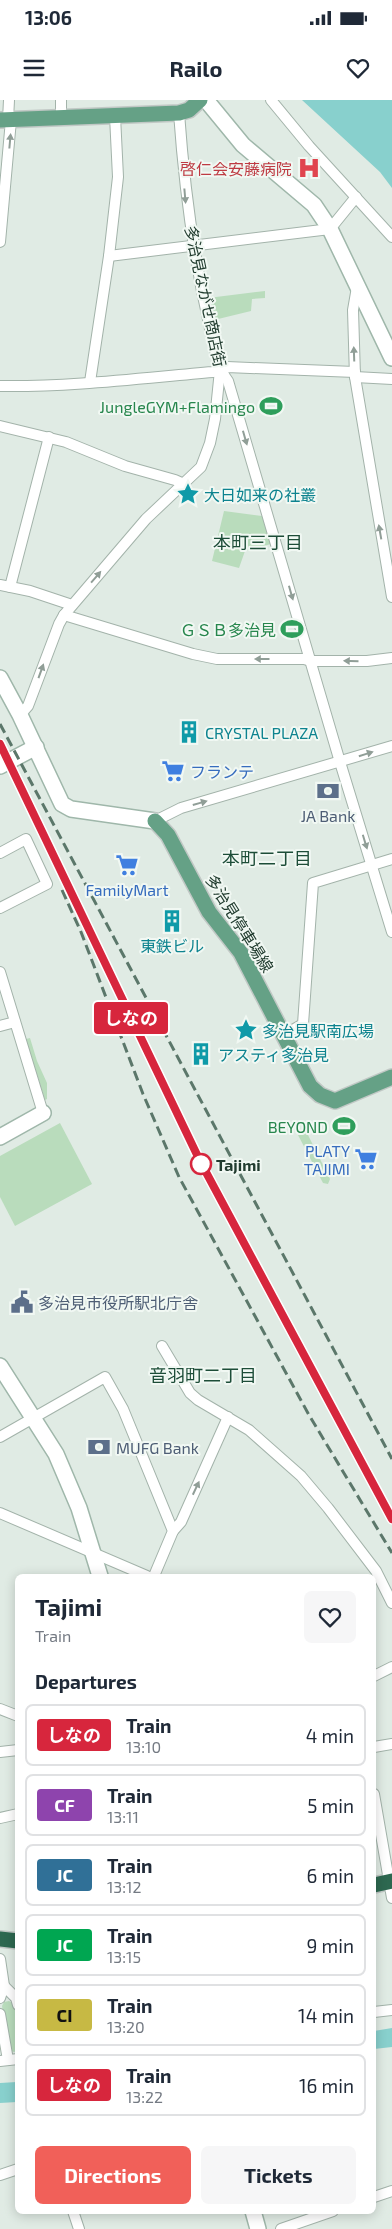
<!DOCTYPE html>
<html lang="en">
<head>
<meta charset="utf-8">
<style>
	body { margin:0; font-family:"Exo 2","Noto Sans JP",sans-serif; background:#f6f6f7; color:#1f2937; height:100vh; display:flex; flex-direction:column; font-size:19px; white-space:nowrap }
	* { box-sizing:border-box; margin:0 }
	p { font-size:16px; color:#747a83 }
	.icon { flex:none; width:28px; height:28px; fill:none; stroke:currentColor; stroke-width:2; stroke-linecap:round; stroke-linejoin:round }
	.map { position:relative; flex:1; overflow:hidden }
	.side { position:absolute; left:15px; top:1474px; width:361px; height:640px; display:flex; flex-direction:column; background:#fff; border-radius:8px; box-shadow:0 2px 12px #0003 }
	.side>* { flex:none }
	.badge { padding:0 10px; border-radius:4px; font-size:18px; line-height:32px }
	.map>.badge { position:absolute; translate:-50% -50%; box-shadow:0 0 0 2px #fff }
	h2 { padding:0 20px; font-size:19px; line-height:45px }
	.round { display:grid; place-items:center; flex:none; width:52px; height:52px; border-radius:8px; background:#f6f6f7 }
	.summary { display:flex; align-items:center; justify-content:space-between; height:85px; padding:0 20px }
	h1 { font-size:24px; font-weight:700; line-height:38px }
	.button { display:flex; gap:10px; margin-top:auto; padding:10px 20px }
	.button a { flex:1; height:58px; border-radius:8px; background:#f16059; color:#fff; font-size:20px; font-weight:700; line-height:58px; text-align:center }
	.button a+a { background:#f6f6f7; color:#1f2937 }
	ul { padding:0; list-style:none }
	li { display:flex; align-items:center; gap:15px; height:62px; margin:0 10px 8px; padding:0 10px; border:2px solid #e0e1e3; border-radius:8px }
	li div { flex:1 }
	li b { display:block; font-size:19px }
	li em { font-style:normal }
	li .badge { min-width:55px; font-weight:700; text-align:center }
	.status { display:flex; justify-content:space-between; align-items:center; height:35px; padding:0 25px; background:#fff; direction:ltr }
	.status svg { height:14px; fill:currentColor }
	header { display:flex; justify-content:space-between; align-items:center; height:65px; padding:0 20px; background:#fff; font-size:22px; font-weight:700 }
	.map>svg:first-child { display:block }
	.green { fill:#b9dcbc }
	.water { fill:#88d0cd }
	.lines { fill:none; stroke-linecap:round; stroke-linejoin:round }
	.street-casing { stroke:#a3b3aa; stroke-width:12 }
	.secondary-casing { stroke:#9fb7aa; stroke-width:18 }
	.primary-casing { stroke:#c1c8c5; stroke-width:18 }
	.highway-casing { stroke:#c1c8c5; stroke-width:18 }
	.street { stroke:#fff; stroke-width:10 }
	.secondary { stroke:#fff; stroke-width:15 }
	.primary { stroke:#65a186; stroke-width:15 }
	.highway { stroke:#2d6850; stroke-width:15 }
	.rail { stroke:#5b776a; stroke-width:3; stroke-dasharray:10 5; stroke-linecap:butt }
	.oneway { fill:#909e97 }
	.line-casing { stroke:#fff; stroke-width:11 }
	.line { stroke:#d7263d; stroke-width:8 }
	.stop-dot { fill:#fff; stroke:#d7263d; stroke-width:2.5 }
	.labels { text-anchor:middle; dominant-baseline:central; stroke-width:4; stroke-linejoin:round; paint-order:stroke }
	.health-label { font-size:16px; fill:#be3a42; stroke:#f1f8f3; text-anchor:end }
	.street-label { font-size:16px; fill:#213c2f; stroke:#f1f8f3 }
	.leisure-label { font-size:16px; fill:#27864d; stroke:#f1f8f3; text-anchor:end }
	.culture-label { font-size:16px; fill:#0d838f; stroke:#f1f8f3; text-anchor:start }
	.shop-label { font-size:16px; fill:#366cbe; stroke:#f1f8f3; text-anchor:start }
	.service-label { font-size:16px; fill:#4e5e75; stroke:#f1f8f3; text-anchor:start }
	.stop-label { font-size:16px; font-weight:bold; fill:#213c2f; stroke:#f1f8f3; text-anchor:start }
	.neighbourhood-label { font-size:18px; fill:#1d4d38; stroke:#f1f8f3 }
</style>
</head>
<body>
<div class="status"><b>13:06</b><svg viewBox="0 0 49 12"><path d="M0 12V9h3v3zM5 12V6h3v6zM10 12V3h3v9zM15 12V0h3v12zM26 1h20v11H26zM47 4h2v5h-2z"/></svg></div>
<header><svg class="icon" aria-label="menu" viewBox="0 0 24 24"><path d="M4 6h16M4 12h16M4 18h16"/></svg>Railo<svg class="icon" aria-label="heart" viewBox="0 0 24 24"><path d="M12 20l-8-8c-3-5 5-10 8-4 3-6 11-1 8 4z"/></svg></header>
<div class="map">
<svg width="392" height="2129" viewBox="0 0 392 2129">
	<rect width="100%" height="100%" fill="#e0ebe4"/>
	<!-- green -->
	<g class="green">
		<path d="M265 191V198L252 199 251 211 214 220 208 198Z"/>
		<path d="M224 411 262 416 271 444 245 451 239 468 212 461Z"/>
		<path d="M30 938 37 961 47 983V999L45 1000 26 939Z"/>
		<path d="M60 1023 92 1084 15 1126 0 1097V1056Z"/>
		<path d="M306 1031 330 1079 328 1084 323 1083 298 1035Z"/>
		<path d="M9 1901 14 1904 18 1923 17 1951 14 1952 9 1950 2 1906 4 1902Z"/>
	</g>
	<!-- water -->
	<g class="water">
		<path d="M302 0H392V88L380 72Z"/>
		<path d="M392 1928V1947L374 1949V1931Z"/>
		<path d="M17 1982V2002L0 2003V1983Z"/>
	</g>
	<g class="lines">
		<defs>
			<g id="street">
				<path d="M271 0 309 46 392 137"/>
				<path d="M179 13C184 84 193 154 209 224 214 244 216 265 228 281L340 662 392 832"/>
				<path d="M61 18V0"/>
				<path d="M8 20 9 0"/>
				<path d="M0 142 11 20"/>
				<path d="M109 156 330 129 356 97"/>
				<path d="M357 187 353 210 355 277 392 497"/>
				<path d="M355 277 392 279"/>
				<path d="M90 282 109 156 118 77 115 16"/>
				<path d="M0 286C71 287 142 278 213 272L227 267 355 272"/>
				<path d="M0 326 66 342 125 366 175 380 184 384"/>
				<path d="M0 485 30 491 72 505"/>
				<path d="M10 487 49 337"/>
				<path d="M64 515 193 554 217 559H304L311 561H367L392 558"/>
				<path d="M20 615 28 606 59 524 64 515 146 419 201 367 210 343 215 319 220 270"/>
				<path d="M155 721 181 708 392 646"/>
				<path d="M0 753 26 739 47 784 0 808"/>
				<path d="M0 872 43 1013"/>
				<path d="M0 926 15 922"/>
				<path d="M284 935 303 924 313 783 392 759"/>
				<path d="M162 1246 190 1293 198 1300 249 1330 301 1376 328 1408 376 1471 392 1503"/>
				<path d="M0 1337 105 1277 123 1309 173 1431 154 1476"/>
				<path d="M0 1413 147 1476"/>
				<path d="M173 1431 181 1422 228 1317"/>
				<path d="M374 1576 392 1567"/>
				<path d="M0 1609 18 1616"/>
				<path d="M374 1647 392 1644"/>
				<path d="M0 1652 18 1650"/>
				<path d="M374 1694 392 1798"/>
				<path d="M0 1718 18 1714"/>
				<path d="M0 1859 4 1886 0 1898"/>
				<path d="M4 1886 16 1898 18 1905"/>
				<path d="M374 1912 392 1910"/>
				<path d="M0 1914 8 1960"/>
				<path d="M0 1961 18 1959"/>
				<path d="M0 2075 18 2069"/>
				<path d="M374 2097 392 2091"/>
				<path d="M73 2111 79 2129"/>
				<path d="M281 2129 333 2111"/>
			</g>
			<g id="secondary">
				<path d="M206 0 243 45 314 105 330 129 392 258"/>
				<path d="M0 578 20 615 62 704 71 709 155 721"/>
				<path d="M0 666 36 647"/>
				<path d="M0 1037 43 1013"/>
				<path d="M0 1266 56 1354 79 1408 100 1476"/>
				<path d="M253 2111 258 2129"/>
			</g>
			<g id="primary">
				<path d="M0 20 179 13 189 10 200 0"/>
				<path d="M155 721 168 735 209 812 241 853 310 986 320 995 335 1001 392 977"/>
			</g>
			<g id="highway">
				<path d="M374 1785 392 1781"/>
				<path d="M0 1839 18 1841"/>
			</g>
		</defs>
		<!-- street casing -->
		<use href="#street" class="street-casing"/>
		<!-- secondary casing -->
		<use href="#secondary" class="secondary-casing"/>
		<!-- primary casing -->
		<use href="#primary" class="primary-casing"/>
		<!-- highway casing -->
		<use href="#highway" class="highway-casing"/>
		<!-- street -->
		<use href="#street" class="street"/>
		<!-- secondary -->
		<use href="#secondary" class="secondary"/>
		<!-- primary -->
		<use href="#primary" class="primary"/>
		<!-- highway -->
		<use href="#highway" class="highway"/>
		<!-- rail -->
		<g class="rail">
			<path d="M0 624 392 1359"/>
			<path d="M0 644 200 1061 392 1419"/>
			<path d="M62 790 81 832 143 994 179 1077 309 1315 392 1453"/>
		</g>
	</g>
	<!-- one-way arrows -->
	<defs><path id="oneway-solid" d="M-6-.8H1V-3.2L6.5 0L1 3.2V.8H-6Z" transform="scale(1.25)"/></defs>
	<g class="oneway">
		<use href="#oneway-solid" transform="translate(10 41) rotate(-85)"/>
		<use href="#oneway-solid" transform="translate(185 96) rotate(85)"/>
		<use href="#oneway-solid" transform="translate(354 254) rotate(-92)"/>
		<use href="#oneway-solid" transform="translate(245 338) rotate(74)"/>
		<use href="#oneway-solid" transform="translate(380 432) rotate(-100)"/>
		<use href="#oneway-solid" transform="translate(96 477) rotate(-49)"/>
		<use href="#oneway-solid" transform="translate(291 493) rotate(74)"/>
		<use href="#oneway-solid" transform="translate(262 559) rotate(180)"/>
		<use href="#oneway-solid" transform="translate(351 561) rotate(-178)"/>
		<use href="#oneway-solid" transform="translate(41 571) rotate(-70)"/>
		<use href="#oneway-solid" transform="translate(366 654) rotate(-17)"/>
		<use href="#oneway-solid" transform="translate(200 703) rotate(-16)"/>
		<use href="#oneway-solid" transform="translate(365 742) rotate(73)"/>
		<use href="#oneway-solid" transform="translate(196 1388) rotate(-65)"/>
	</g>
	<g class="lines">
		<defs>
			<path id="line" d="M0 644 200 1061 392 1419"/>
		</defs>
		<!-- line casing -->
		<use href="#line" class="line-casing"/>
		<!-- line -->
		<use href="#line" class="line"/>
	</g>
	<!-- icons -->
	<defs>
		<symbol id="hospital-bare" viewBox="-9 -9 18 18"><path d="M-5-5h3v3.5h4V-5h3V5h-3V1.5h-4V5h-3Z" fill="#e0444e" stroke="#f1f8f3" stroke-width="2.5" paint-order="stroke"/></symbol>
		<symbol id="stadium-bare" viewBox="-9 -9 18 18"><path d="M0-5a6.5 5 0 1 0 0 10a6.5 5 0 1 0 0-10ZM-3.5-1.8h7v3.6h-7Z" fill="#2e9e5b" stroke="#f1f8f3" stroke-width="2.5" paint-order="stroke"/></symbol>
		<symbol id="sight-bare" viewBox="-9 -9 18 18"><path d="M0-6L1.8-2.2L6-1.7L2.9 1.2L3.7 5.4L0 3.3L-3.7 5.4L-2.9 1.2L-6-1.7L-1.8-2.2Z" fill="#0f9aa8" stroke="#f1f8f3" stroke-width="2.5" paint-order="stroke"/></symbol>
		<symbol id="building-bare" viewBox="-9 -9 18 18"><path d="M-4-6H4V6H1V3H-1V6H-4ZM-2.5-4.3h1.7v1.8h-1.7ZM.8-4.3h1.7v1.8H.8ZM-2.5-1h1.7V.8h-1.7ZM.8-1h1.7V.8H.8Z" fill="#0f9aa8" stroke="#f1f8f3" stroke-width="2.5" paint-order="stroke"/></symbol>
		<symbol id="supermarket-bare" viewBox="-9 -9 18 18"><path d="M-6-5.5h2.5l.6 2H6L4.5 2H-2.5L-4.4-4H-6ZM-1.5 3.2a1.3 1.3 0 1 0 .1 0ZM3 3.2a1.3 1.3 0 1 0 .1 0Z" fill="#3f7fe0" stroke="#f1f8f3" stroke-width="2.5" paint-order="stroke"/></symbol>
		<symbol id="bank-bare" viewBox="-9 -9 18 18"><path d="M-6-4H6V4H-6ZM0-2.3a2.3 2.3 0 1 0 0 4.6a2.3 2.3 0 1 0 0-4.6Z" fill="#5c6f8a" stroke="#f1f8f3" stroke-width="2.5" paint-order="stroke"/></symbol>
		<symbol id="civic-bare" viewBox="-9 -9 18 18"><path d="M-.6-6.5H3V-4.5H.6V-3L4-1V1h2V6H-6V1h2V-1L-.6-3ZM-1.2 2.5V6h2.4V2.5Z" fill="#5c6f8a" stroke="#f1f8f3" stroke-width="2.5" paint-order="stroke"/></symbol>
	</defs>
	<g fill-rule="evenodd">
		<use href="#hospital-bare" x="293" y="52" width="32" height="32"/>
		<use href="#stadium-bare" x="255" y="290" width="32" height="32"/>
		<use href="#sight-bare" x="172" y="378" width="32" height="32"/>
		<use href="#stadium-bare" x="276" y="513" width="32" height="32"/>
		<use href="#building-bare" x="173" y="616" width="32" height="32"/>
		<use href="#supermarket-bare" x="157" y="655" width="32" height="32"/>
		<use href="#bank-bare" x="312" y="675" width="32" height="32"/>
		<use href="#supermarket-bare" x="111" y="749" width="32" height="32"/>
		<use href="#building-bare" x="156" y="805" width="32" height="32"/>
		<use href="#sight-bare" x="230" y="914" width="32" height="32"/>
		<use href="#building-bare" x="185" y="938" width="32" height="32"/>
		<use href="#stadium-bare" x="328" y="1010" width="32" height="32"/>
		<use href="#supermarket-bare" x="350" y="1043" width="32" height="32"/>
		<use href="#civic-bare" x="6" y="1186" width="32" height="32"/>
		<use href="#bank-bare" x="83" y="1331" width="32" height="32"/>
	</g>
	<!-- markers -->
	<circle class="stop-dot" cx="201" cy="1064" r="10"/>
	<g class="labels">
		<!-- health labels -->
		<g class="health-label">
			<text x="292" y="68">啓仁会安藤病院</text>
		</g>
		<!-- street labels -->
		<g class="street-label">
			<text transform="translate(206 196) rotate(78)">多治見ながせ商店街</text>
			<text transform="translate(240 823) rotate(58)">多治見停車場線</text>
		</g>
		<!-- leisure labels -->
		<g class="leisure-label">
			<text x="255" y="306">JungleGYM+Flamingo</text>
			<text x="276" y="529">ＧＳＢ多治見</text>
			<text x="328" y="1026">BEYOND</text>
		</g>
		<!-- culture labels -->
		<g class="culture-label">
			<text x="204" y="394">大日如来の社叢</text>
			<text x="205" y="632">CRYSTAL PLAZA</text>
			<text x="172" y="845" text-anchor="middle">東鉄ビル</text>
			<text x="262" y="930">多治見駅南広場</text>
			<text x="218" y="954">アスティ多治見</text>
		</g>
		<!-- shop labels -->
		<g class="shop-label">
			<text x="190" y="671">フランテ</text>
			<text x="127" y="789" text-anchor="middle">FamilyMart</text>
			<text x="350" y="1050" text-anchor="end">PLATY<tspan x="350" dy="18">TAJIMI</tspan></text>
		</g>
		<!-- service labels -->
		<g class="service-label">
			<text x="328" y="715" text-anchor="middle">JA Bank</text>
			<text x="38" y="1202">多治見市役所駅北庁舎</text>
			<text x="116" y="1347">MUFG Bank</text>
		</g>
		<!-- stop labels -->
		<g class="stop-label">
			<text x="216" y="1064">Tajimi</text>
		</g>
		<!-- neighbourhood labels -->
		<g class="neighbourhood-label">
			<text x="258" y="442">本町三丁目</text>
			<text x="267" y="758">本町二丁目</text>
			<text x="203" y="1275">音羽町二丁目</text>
		</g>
	</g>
</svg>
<b class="badge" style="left:131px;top:918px;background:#d7263d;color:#fff">しなの</b>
<section class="side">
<div class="summary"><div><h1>Tajimi</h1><p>Train</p></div><a class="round"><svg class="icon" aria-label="heart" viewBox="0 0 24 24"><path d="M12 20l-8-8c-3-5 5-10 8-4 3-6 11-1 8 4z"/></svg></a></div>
<h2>Departures</h2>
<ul>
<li><span class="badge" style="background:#d7263d;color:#fff">しなの</span><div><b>Train</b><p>13:10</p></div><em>4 min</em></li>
<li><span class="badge" style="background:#8e44ad;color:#fff">CF</span><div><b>Train</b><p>13:11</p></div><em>5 min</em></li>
<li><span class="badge" style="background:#307097;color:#fff">JC</span><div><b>Train</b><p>13:12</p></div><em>6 min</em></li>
<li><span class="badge" style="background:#00a651;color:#fff">JC</span><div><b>Train</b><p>13:15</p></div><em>9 min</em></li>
<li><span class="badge" style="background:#c7b944;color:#111">CI</span><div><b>Train</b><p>13:20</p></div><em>14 min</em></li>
<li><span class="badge" style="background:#d7263d;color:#fff">しなの</span><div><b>Train</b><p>13:22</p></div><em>16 min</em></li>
</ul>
<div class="button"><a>Directions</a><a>Tickets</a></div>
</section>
</div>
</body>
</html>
